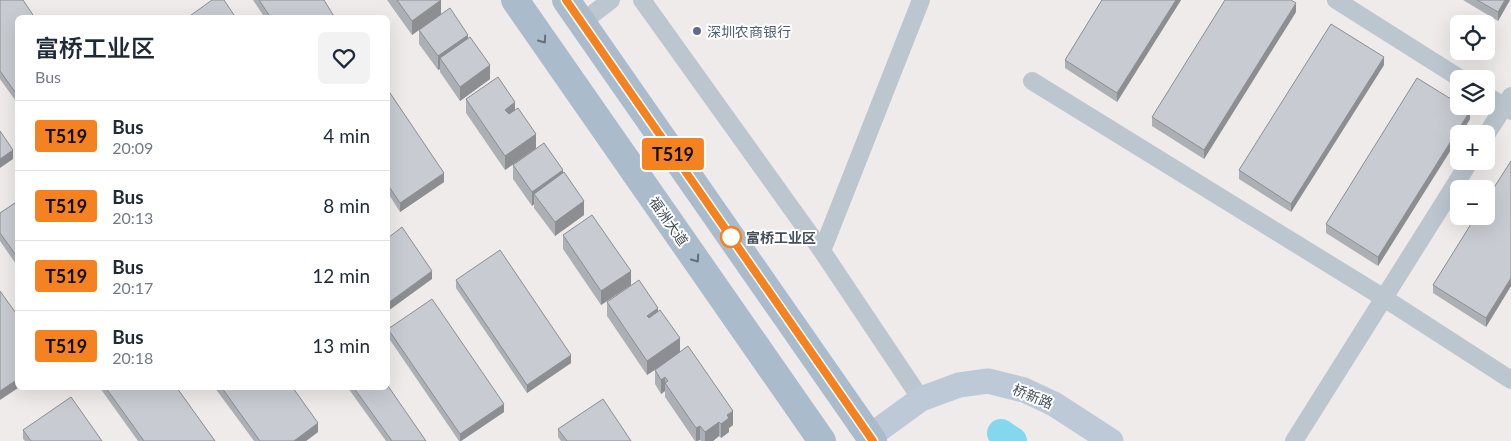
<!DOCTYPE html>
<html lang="en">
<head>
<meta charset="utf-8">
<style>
	body { margin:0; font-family:Lato,"Noto Sans SC",sans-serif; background:#f2f2f3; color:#1f2937; height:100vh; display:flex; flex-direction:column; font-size:19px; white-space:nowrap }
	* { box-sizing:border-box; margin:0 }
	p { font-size:16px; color:#747a83 }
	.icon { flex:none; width:28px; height:28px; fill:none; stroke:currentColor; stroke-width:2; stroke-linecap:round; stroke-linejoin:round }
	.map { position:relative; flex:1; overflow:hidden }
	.sheet { position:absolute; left:15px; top:15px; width:375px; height:375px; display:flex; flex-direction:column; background:#fff; border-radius:8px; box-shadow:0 5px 20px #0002 }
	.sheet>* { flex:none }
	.badge { padding:0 10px; border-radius:4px; font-size:18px; line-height:32px }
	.tools { position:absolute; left:1450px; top:15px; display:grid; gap:10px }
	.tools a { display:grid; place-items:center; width:45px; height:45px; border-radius:8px; background:#fff; box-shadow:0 5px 20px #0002; font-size:25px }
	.map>.badge { position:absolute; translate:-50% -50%; box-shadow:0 0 0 2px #fff }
	.round { display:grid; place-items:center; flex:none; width:52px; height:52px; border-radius:8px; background:#f2f2f3 }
	.head { display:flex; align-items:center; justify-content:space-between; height:85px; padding:0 20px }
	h1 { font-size:24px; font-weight:600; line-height:38px }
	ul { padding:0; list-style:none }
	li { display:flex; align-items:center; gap:15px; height:70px; padding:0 20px; border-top:1px solid #e0e1e3 }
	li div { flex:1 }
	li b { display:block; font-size:19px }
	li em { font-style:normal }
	li .badge { min-width:55px; font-weight:700; text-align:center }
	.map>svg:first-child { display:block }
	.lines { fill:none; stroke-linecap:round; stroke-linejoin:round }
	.river { stroke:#84d7ec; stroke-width:28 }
	.street { stroke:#bcc6cf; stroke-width:18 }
	.secondary { stroke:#bdc9d6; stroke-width:25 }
	.primary { stroke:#abc; stroke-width:28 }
	.wall { fill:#acafb4 }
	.shaded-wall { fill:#8c8e92 }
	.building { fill:#c8cbd1; stroke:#8c8e92 }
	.oneway { stroke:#636f7c }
	.line-casing { stroke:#fff; stroke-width:11 }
	.line { stroke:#f58220; stroke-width:8 }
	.service-dot { fill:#5c6f8a; stroke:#fff; stroke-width:2 }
	.stop-dot { fill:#fff; stroke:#f58220; stroke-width:2.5 }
	.labels { text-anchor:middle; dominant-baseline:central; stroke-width:4; stroke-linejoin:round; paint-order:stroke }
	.service-label { font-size:14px; fill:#4e5e75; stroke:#fff; text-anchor:start }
	.street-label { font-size:14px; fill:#444f59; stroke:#fff }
	.stop-label { font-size:14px; font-weight:bold; fill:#444f59; stroke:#fff; text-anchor:start }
</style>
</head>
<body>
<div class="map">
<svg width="1511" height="441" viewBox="0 0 1511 441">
	<rect width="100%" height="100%" fill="#efebeb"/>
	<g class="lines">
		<!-- river -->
		<path class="river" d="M1001 433 1013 441"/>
		<!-- street -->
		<g class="street">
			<path d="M642 0 822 251 921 399"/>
			<path d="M1336 0 1461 79"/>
			<path d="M581 23 611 0"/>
			<path d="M1032 81 1384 298 1511 380"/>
			<path d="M1486 95 1511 111"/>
			<path d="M1486 135 1511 96"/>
			<path d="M822 251 921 0"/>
			<path d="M1294 441 1470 161"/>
		</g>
		<!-- secondary -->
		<path class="secondary" d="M870 436 921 399 959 385 988 381 1024 390 1054 404 1111 441"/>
		<!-- primary -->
		<g class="primary">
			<path d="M515 0 822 441"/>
			<path d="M566 0 873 441"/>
		</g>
	</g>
	<!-- wall -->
	<g class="wall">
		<path d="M0 0 18 18V104L0 79Z"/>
		<path d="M253 0H324L335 18H265Z"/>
		<path d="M387 0H441V14L468 38 490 79 460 101 440 72V69L438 70 419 44V30L412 35Z"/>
		<path d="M1102 0H1181L1117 102 1065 68V60Z"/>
		<path d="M1463 0H1510L1498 21Z"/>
		<path d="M1296 12 1204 159 1152 126V117Z"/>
		<path d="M1384 65 1291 212 1239 179V170Z"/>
		<path d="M388 90 444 182 400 212 388 193Z"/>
		<path d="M466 99 515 110 536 148 563 173 584 215 555 236 534 208V204L532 206 513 179V165L531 152 505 170 466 113Z"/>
		<path d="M1470 119 1378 266 1326 233V224Z"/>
		<path d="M1511 161V286L1486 327 1433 293V285Z"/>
		<path d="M18 201V267L0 241V213Z"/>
		<path d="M563 235 631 285 601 305 563 249Z"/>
		<path d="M456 280 571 363 527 393 456 288Z"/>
		<path d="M607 302 658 311 680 352 733 425 729 428V432L721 438 719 436 713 441H701L700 440 698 441H695L665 397V391L661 394 655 384V370L661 366 647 375 607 316Z"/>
		<path d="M388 329 504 412 461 441H459L388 337Z"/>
		<path d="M100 388H177L215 441H138Z"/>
		<path d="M215 388H293L318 432 306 441H254Z"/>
		<path d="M348 388H388L426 441H386Z"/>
		<path d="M558 429 631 441H561L558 437Z"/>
		<path d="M23 430 102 441H25L23 439Z"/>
	</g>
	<!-- shaded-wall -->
	<g class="shaded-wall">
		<path d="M441 0V14L412 35V21Z"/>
		<path d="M1176 0H1181L1117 102V93Z"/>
		<path d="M1505 0H1510L1498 21V12Z"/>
		<path d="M1296 3V12L1204 159V150Z"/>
		<path d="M468 35V49L440 58V69L438 70V56Z"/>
		<path d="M1384 57V65L1291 212V204Z"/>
		<path d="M490 65V79L460 101V87Z"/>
		<path d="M515 102V116L505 124V110Z"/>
		<path d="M1470 111V119L1461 134H1459V137L1378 266V257Z"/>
		<path d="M536 134V148L505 170V156Z"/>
		<path d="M13 150V159L0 168V159Z"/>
		<path d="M563 170V184L534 194V204L532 206V192Z"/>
		<path d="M444 173V182L400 212V203Z"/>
		<path d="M584 201V215L555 236V222Z"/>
		<path d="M432 271V279L388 311V303Z"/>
		<path d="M631 271V285L601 305V291Z"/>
		<path d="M1511 278V286L1486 327V318Z"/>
		<path d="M658 308V322L647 330V316Z"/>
		<path d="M680 338V352L647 375V361Z"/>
		<path d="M571 355V363L527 393V385Z"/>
		<path d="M665 377V391L661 394V380Z"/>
		<path d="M18 379V388L0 400V391Z"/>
		<path d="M504 404V412L461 441H460V434Z"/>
		<path d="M733 411V425L729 428V432L721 438V424L727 415Z"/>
		<path d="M719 422V436L713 441H705V432Z"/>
		<path d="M318 423V432L306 441H294Z"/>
		<path d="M700 426V440L696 441V428Z"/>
	</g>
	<!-- building -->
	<g class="building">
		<path d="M0 0H23L35 18H18V96L0 71Z"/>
		<path d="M212 0H224L236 18H187Z"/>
		<path d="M259 0H324L335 18H271Z"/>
		<path d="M397 0H441L412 21Z"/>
		<path d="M1102 0H1176L1117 93 1065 60Z"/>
		<path d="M1225 0H1291L1296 3 1204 150 1152 117Z"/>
		<path d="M1477 0H1505L1498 12Z"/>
		<path d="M450 8 468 35 438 56 419 30Z"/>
		<path d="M1331 24 1384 57 1291 204 1239 170Z"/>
		<path d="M470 37 490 65 460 87 440 58Z"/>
		<path d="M498 77 515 102 505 110 509 114 518 108 536 134 505 156 466 99Z"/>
		<path d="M1417 78 1459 104V106H1463L1470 111 1378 257 1326 224Z"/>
		<path d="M388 90 444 173 400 203 388 185Z"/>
		<path d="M0 131 13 150 0 159Z"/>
		<path d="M544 143 563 170 532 192 513 165Z"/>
		<path d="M1511 161V278L1486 318 1433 285 1476 216H1486V200Z"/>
		<path d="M564 172 584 201 555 222 534 194Z"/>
		<path d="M18 201V258L0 233V213Z"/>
		<path d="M592 215 631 271 601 291 563 235Z"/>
		<path d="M402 227 432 271 388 303V238Z"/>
		<path d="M500 250 571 355 527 385 456 280Z"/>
		<path d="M639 280 658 308 647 316 649 318 660 310 680 338 647 361 607 302Z"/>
		<path d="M0 291 18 316V379L0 391Z"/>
		<path d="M432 299 504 404 460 434 388 329Z"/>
		<path d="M688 346 733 411 727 415 729 418 721 424 719 422 705 432 700 426 696 428 665 383 668 381 665 377 661 380 655 370Z"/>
		<path d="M388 386 426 441H392L354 388H388Z"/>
		<path d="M106 388H177L215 441H144Z"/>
		<path d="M222 388H293L318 423 294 441H260Z"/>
		<path d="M71 397 102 441H31L23 430Z"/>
		<path d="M603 399 631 441H567L558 429Z"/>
	</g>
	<!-- one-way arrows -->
	<defs><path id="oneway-chevron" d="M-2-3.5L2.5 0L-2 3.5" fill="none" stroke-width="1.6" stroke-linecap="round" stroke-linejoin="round" transform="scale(1.25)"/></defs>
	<g class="oneway">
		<use href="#oneway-chevron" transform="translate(543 40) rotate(55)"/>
		<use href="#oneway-chevron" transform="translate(696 259) rotate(55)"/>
	</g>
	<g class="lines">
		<defs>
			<path id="line" d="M566 0 873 441"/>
		</defs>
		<!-- line casing -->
		<use href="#line" class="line-casing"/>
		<!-- line -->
		<use href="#line" class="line"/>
	</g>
	<!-- markers -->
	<circle class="service-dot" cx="697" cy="31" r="5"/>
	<circle class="stop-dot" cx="731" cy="237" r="10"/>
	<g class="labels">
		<!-- service labels -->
		<g class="service-label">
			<text x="707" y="31">深圳农商银行</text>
		</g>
		<!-- street labels -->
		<g class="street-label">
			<text transform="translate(669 221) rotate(55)">福洲大道</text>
			<text transform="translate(1033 396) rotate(22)">桥新路</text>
		</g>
		<!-- stop labels -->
		<g class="stop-label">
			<text x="746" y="237">富桥工业区</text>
		</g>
	</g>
</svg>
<div class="tools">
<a><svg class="icon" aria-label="locate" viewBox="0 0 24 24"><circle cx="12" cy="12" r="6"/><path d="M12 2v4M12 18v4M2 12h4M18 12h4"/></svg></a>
<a><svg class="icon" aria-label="layers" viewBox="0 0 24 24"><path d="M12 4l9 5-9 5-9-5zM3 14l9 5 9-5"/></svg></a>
<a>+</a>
<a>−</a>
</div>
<b class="badge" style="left:673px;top:154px;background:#f58220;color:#111">T519</b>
<section class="sheet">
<div class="head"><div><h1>富桥工业区</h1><p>Bus</p></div><a class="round"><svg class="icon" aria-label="heart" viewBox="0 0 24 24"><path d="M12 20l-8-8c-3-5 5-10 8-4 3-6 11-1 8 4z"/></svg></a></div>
<ul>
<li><span class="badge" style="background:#f58220;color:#111">T519</span><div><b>Bus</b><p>20:09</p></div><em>4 min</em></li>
<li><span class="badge" style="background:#f58220;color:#111">T519</span><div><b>Bus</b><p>20:13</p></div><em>8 min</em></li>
<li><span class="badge" style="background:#f58220;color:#111">T519</span><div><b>Bus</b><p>20:17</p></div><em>12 min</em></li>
<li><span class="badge" style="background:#f58220;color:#111">T519</span><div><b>Bus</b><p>20:18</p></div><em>13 min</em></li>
</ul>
</section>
</div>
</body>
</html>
